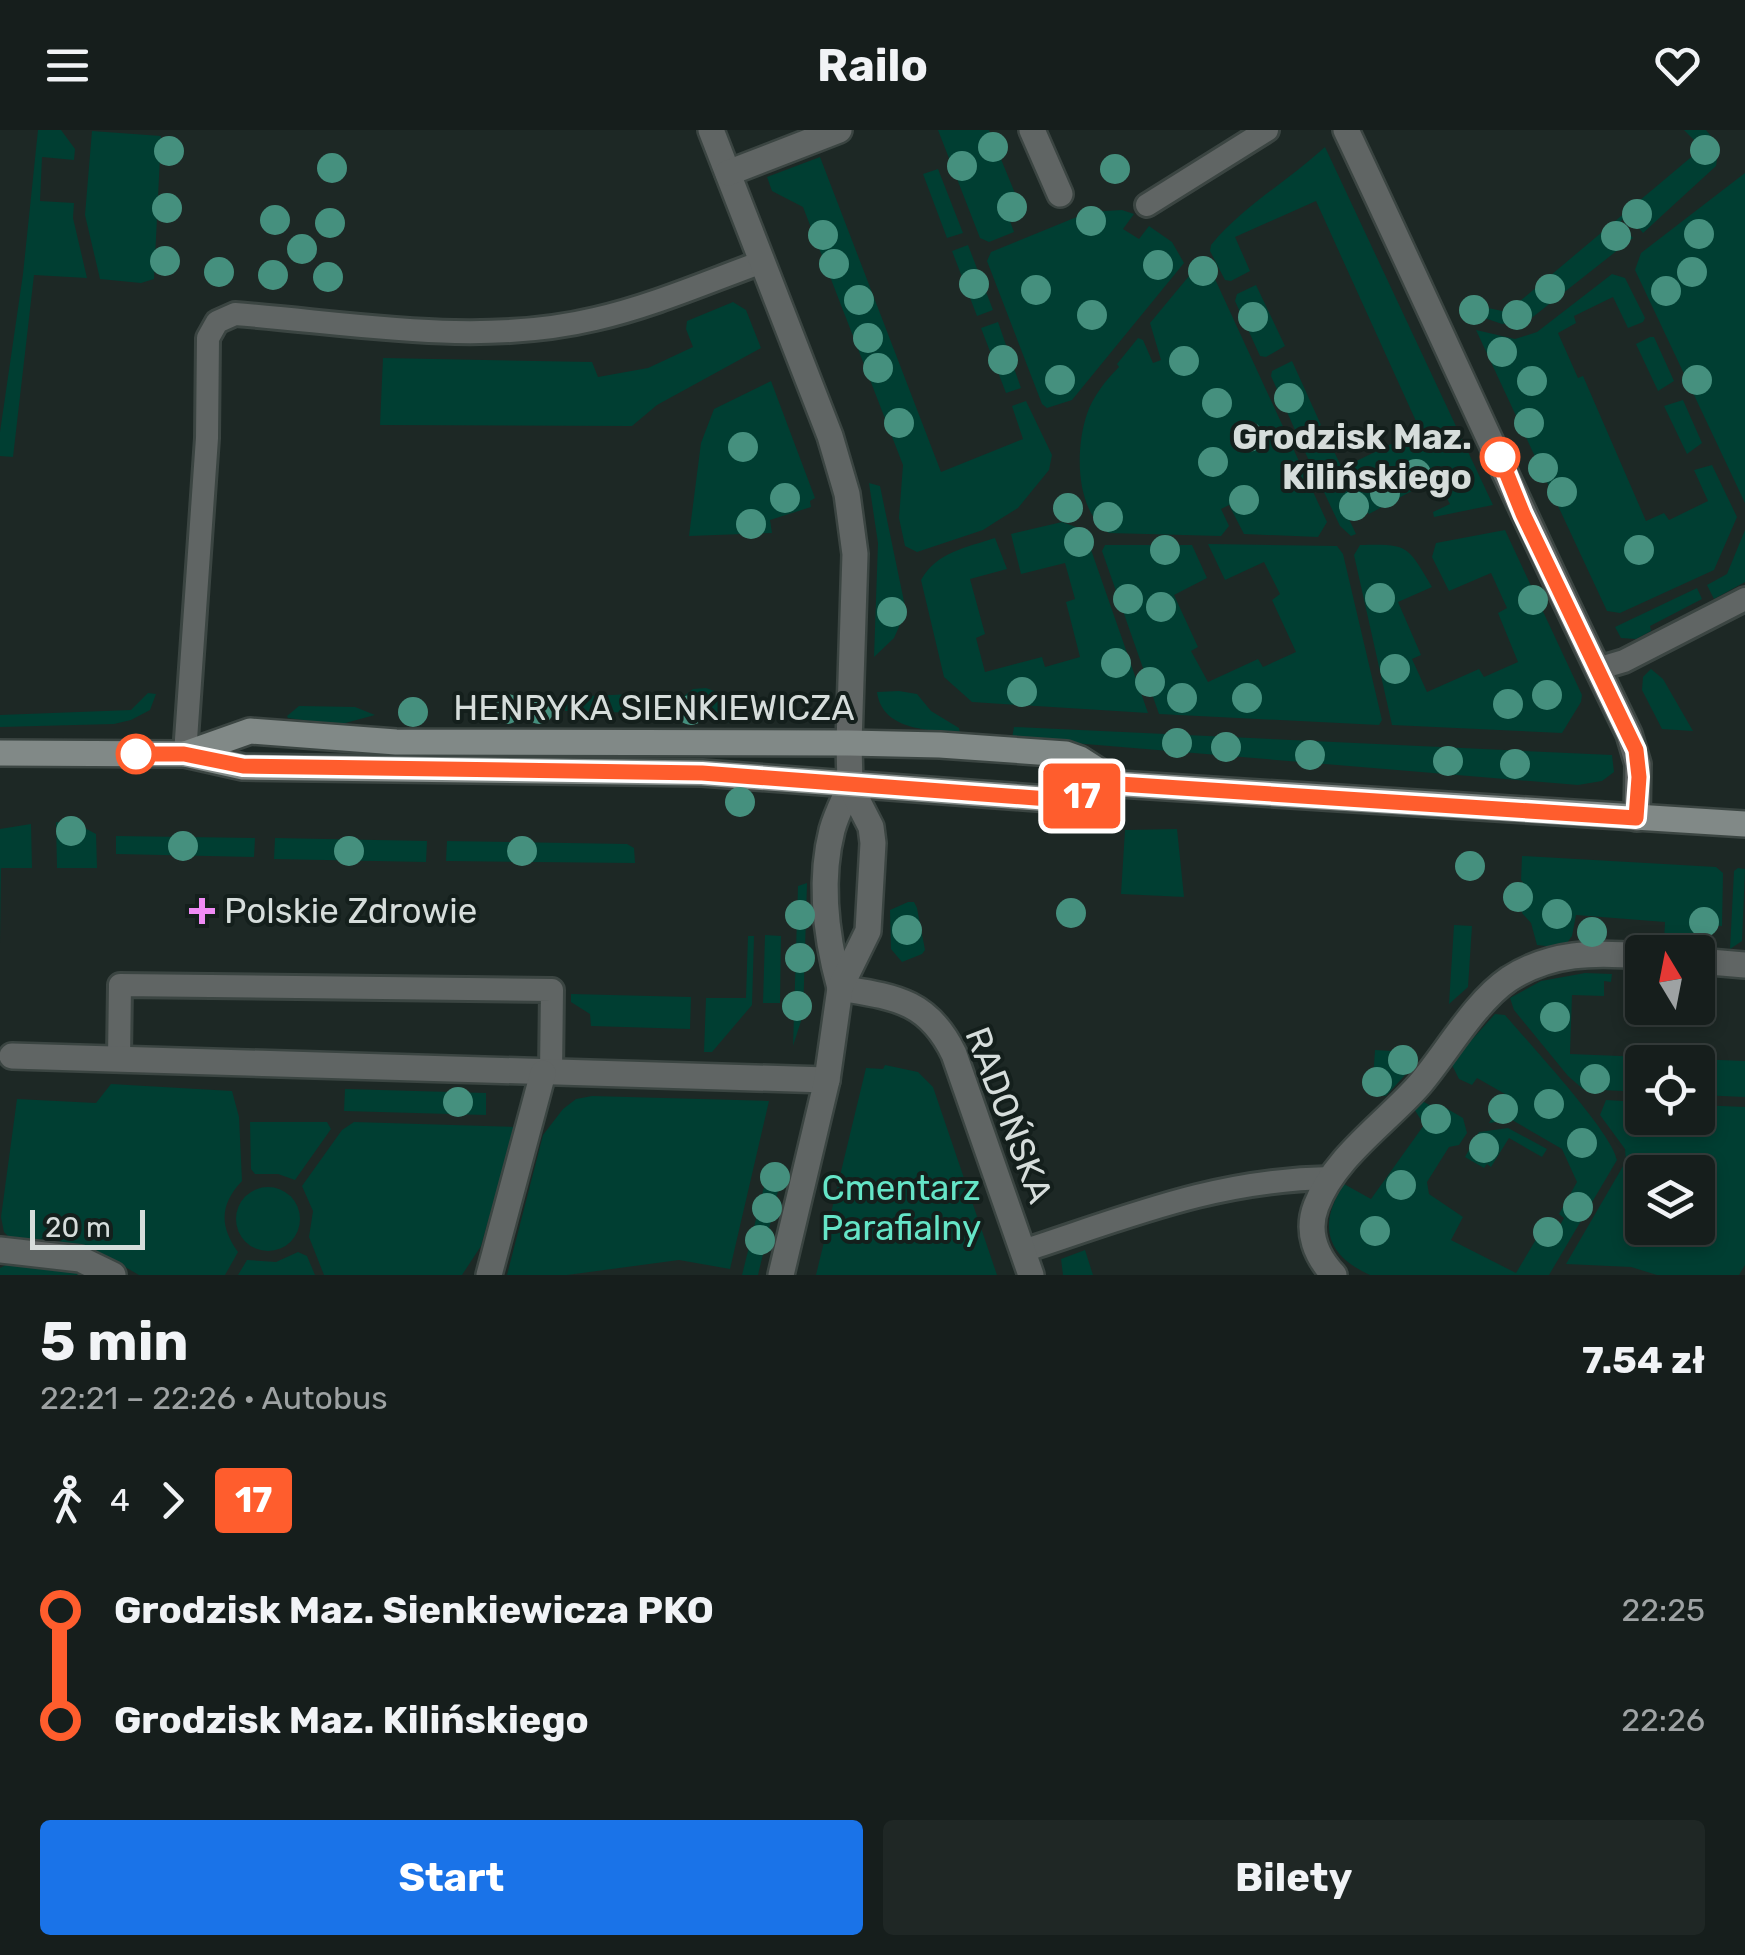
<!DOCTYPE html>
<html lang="pl">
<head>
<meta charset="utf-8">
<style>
	body { margin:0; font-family:Rubik,sans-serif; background:#1f2725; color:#f1f3f6; height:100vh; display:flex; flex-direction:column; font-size:38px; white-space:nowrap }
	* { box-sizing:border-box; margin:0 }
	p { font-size:32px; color:#9ea2a3 }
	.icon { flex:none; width:55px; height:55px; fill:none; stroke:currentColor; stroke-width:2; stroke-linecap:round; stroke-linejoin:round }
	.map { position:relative; height:1145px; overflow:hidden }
	.sheet { display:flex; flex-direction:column; background:#161e1c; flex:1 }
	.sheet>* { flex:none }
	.badge { padding:0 20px; border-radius:8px; font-size:35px; line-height:65px }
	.needle { width:65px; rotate:350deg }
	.controls { position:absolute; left:1625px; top:805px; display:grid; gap:20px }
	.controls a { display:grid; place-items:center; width:90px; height:90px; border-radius:10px; background:#161e1c; box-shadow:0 5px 15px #0003,0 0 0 2px #353c3b; font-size:50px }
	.scale { position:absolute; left:30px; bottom:25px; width:115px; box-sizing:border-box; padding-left:10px; border:5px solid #d6dddb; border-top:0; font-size:28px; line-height:35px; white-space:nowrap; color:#d6dddb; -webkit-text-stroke:8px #141f1c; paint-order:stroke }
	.map>.badge { position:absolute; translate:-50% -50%; box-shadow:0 0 0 5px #fff }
	.legs { display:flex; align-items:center; gap:15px; height:110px; padding:0 40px; font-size:32px }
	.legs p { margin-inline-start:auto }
	.overview { display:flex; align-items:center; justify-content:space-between; height:170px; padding:0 40px }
	h1 { font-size:55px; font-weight:700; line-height:75px }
	.action { display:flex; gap:20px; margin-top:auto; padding:20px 40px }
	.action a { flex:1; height:115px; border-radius:10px; background:#1a73e8; color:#fff; font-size:40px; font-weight:700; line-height:115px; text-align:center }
	.action a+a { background:#1f2725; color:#f1f3f6 }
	ul { padding:0 40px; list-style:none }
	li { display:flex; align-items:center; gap:35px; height:110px; font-size:38px }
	li i { display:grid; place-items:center; width:15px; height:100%; margin:0 12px; background:currentColor }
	li i::after { content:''; width:25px; height:25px; margin:-12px; border:8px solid; border-radius:50%; background:#161e1c }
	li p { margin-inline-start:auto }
	li:first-child i { background:linear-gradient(#0000 50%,currentColor 0) }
	li:last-child i { background:linear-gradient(currentColor 50%,#0000 0) }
	header { display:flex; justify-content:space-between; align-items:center; height:130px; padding:0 40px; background:#161e1c; font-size:45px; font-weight:700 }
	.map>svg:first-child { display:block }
	.green { fill:#003e32; fill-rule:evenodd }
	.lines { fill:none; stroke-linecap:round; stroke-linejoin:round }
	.service-casing { stroke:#3b4542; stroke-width:28 }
	.minor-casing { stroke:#3b4542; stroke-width:30 }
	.tertiary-casing { stroke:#3b4542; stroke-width:30 }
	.secondary-casing { stroke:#3b4542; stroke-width:30 }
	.service { stroke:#606564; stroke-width:22 }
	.minor { stroke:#606564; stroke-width:25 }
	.tertiary { stroke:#606564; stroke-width:25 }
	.secondary { stroke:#818987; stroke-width:25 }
	.tree { fill:#45907e }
	.line-1-casing { stroke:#fff; stroke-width:22 }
	.line-1 { stroke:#ff5d2d; stroke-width:15 }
	.stop-1-dot { fill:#fff; stroke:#ff5d2d; stroke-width:5 }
	.poi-dot { fill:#f08bf5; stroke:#141f1c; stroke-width:4 }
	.labels { text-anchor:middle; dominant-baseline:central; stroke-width:8; stroke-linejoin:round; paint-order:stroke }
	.stop-label { font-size:35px; font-weight:bold; fill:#d6dddb; stroke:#141f1c; text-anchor:end }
	.street-label { font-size:35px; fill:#d6dddb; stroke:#141f1c }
	.poi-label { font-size:35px; fill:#d6dddb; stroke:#141f1c; text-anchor:start }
	.park-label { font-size:35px; fill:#65e5c7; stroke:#141f1c }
</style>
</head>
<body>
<header><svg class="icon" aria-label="menu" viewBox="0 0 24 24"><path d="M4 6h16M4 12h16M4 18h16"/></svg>Railo<svg class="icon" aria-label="heart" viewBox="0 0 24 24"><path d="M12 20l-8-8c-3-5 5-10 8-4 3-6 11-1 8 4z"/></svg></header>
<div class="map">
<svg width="1745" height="1145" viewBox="0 0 1745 1145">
	<rect width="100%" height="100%" fill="#1d2825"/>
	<!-- green -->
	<g class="green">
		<path d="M38 0H61L75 19 74 30 42 27 40 71 74 73 73 88 87 148 34 145 13 327 0 326V302L23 144Z"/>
		<path d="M938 0H989L1024 85 1010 91 1014 102 989 112 980 108Z"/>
		<path d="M1684 0H1706L1719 16 1716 36 1643 103 1628 85 1619 93 1633 108 1529 190 1502 194 1470 183 1465 173 1507 182 1702 18Z"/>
		<path d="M92 1 161 6 154 149 141 153 100 149 85 85Z"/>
		<path d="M1325 17 1493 375 1434 387 1433 382 1450 374 1436 348 1369 384 1365 379 1348 387 1356 404 1351 406 1340 396 1304 320 1307 314 1327 307 1342 338 1420 300 1316 71 1235 107 1250 141 1231 151 1225 150 1210 121 1211 115C1243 76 1288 51 1325 17Z"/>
		<path d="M820 27 941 342 1023 309 1012 276 1026 271 1052 325 1049 340 1018 378 997 391 983 400 917 422 905 416 899 388 903 335 803 77 772 61 767 47Z"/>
		<path d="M938 39 963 103 947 108 923 44Z"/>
		<path d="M1745 43V373L1635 140 1641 123Z"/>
		<path d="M1122 80 1134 84 1123 99 1139 109 1149 96 1172 112 1184 133 1072 270 1047 278 1042 274 987 131 991 122 1089 82Z"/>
		<path d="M968 115 993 180 977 186 952 121Z"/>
		<path d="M1199 134 1209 136 1327 392 1318 407 1244 404 1229 375 1221 379 1229 396 1221 406 1109 403C1075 381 1075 319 1087 284 1093 266 1106 250 1119 237L1117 234 1138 208 1143 210 1153 233 1161 230 1150 193Z"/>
		<path d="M1612 144 1625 148 1645 188 1643 192 1628 198 1613 167 1574 186 1576 193 1558 203 1578 248 1583 246 1646 391 1664 383 1669 390 1708 371 1694 340 1712 335 1737 387 1714 440 1620 483 1607 481 1476 200 1515 209 1537 202Z"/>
		<path d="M1256 155 1285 216 1266 227 1260 226 1235 171 1237 164Z"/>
		<path d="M733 172 746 180 761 218 657 275 632 296 380 295 383 228 592 232 598 247 648 238 693 217 686 199 687 191Z"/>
		<path d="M998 192 1021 258 1006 263 981 198Z"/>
		<path d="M1650 207H1654L1674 251 1658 261 1636 214Z"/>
		<path d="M1292 231 1321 295 1305 303 1295 300 1271 246 1272 241Z"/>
		<path d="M771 251 815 368 810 371 811 377 770 390 772 403 689 406 701 313 714 279Z"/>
		<path d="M1683 270 1702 313 1687 324 1664 276Z"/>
		<path d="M869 353 880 356 906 481 894 508 874 527 878 413Z"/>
		<path d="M1062 392 1079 398 1089 414 1148 583 972 572 944 547 921 450C937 422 965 418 995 408L1007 439 970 449 985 504 976 508 985 542 1042 527 1045 537 1080 527 1066 472 1075 469 1065 433 1021 444 1011 404Z"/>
		<path d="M1505 400 1582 565 1581 572 1562 603 1392 595 1354 425 1360 415C1409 414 1407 415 1432 457L1398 472 1421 525 1412 529 1427 562 1479 539 1484 547 1518 532 1498 483 1507 478 1491 443 1449 461 1432 427 1436 413Z"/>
		<path d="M1745 400V452L1714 469 1707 455 1727 444Z"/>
		<path d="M1208 414 1337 416 1343 424 1382 590 1379 595 1159 584 1102 421 1105 415H1192L1207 448 1174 465 1198 517 1191 521 1208 552 1258 529 1263 537 1296 522 1272 470 1280 464 1264 432 1225 450Z"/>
		<path d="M1697 458 1702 469 1650 496 1651 501 1636 509 1621 508 1615 497Z"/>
		<path d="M1651 539 1663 549 1693 601 1662 599 1642 560 1643 547Z"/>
		<path d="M706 558 742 571 744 594C721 594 701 581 678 581L679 570 693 559Z"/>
		<path d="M899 561 917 564 931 581 959 598 960 603C930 600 882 601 877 562Z"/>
		<path d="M148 563 156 564 150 580 131 590 114 594 0 597V585L131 580Z"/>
		<path d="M634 564 646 573V583L565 581V567Z"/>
		<path d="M299 576 355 577 375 585 338 595 288 588 287 586Z"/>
		<path d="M1014 597 1612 625 1614 642 1602 651 1578 655 1012 608Z"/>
		<path d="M56 692 81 696 96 704 97 738H57Z"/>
		<path d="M31 694 32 738H1L0 813V699Z"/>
		<path d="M1177 699 1184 767 1121 764 1125 700Z"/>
		<path d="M116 706 255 708 254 727 116 724Z"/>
		<path d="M275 708 427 711 426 732 274 729Z"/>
		<path d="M447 711 627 714 634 718 635 733 446 731Z"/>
		<path d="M1522 726 1716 737 1723 743 1722 796 1701 794 1699 815 1694 817H1669L1664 811 1665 792 1576 785 1572 806 1567 813 1555 817 1537 815 1531 793 1522 783 1526 756 1521 750Z"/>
		<path d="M1738 738 1745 739 1742 811 1730 819 1734 741Z"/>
		<path d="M807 753 803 885 793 916 798 756Z"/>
		<path d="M908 772H914L917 778 925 820 922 824 902 832 891 819 890 780Z"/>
		<path d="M1454 795 1472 796 1468 857 1449 874Z"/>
		<path d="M765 805 781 806 780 873H763Z"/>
		<path d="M748 806H754L752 875 712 922H704L706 868H746Z"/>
		<path d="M1585 843 1612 844 1611 852 1604 851V866L1572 865 1570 924 1745 931V967L1698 965V932H1642V962L1583 959 1568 946 1514 880 1510 868 1541 851Z"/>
		<path d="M571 864 691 867 690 899 591 896 590 884 571 872Z"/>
		<path d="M1495 884 1505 885C1528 912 1612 1002 1617 1030L1549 1145H1370C1325 1125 1318 1094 1344 1054L1371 1069 1424 995 1413 977 1420 970 1443 982 1446 978 1463 988 1467 1003 1459 1015 1449 1017 1427 1052 1429 1064 1463 1087 1451 1110 1516 1143 1544 1096 1556 1102 1564 1088 1559 1084 1577 1052 1562 1019 1512 990 1489 993 1505 964 1477 948 1472 955 1459 949 1451 933Z"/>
		<path d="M1375 920 1409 922 1406 944 1386 966 1372 964Z"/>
		<path d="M885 935 918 942 933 957 997 1145H816L866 938 883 939Z"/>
		<path d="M111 954 232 961 239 987 242 1051C220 1074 219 1096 238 1122L225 1145H139L92 1118 52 1110 9 1107 4 1102 1 1087 17 969 96 973Z"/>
		<path d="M345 959 486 963V985L344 981Z"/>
		<path d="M592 966 769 971 730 1139 679 1130 567 1145H507L543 1005 563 979 576 969Z"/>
		<path d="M1606 970 1642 972V988H1698V975L1745 977V1135L1739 1145H1657L1631 1137 1566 1134 1626 1031 1625 1019 1600 985ZM1698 1042V1098H1642V1042Z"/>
		<path d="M250 992H327L331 999 295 1050 278 1044H255L251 1039Z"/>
		<path d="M354 992 515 997 481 1116 462 1145H324L309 1107 313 1081 302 1056 342 1000Z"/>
		<path d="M1508 998 1547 1019 1542 1027 1509 1008 1491 1037 1487 1034 1484 1038 1465 1027 1479 1002Z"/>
		<path d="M769 1037 783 1040 758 1145H742Z"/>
		<circle cx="268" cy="1089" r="32"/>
		<path d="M1085 1120 1093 1145H1063L1061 1129Z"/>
		<path d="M298 1122 307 1126 315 1145H238L247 1130 276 1132Z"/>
		<path d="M10 1133H37L84 1145H0V1138Z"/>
	</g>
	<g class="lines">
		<defs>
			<g id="service">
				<path d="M1147 75 1267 0"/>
				<path d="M1597 539 1624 531 1745 469"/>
				<path d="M185 624 207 308 208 208 217 192 235 184C353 193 478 217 595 189 652 176 707 152 762 132"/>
				<path d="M119 928 120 855 552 860 551 943"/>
				<path d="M1023 1121C1130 1086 1216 1050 1330 1048"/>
			</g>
			<g id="minor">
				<path d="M711 0 830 306 847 364 855 424 849 613"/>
				<path d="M1032 0 1060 64"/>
				<path d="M1346 0C1441 201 1531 404 1629 604L1638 634 1637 688"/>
				<path d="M728 43 839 0"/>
				<path d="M1698 831 1745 835"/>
				<path d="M12 926 827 950"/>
				<path d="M0 1120 80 1129 113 1145"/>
				<path d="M489 1145 543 943"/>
				<path d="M1334 1145C1316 1126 1306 1102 1316 1076 1334 1027 1387 992 1420 954 1447 922 1475 872 1509 849 1551 822 1595 822 1642 826"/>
			</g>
			<g id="tertiary">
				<path d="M840 858C894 867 928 870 954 924L1031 1145"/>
				<path d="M840 858C826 807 819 751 832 700 836 685 844 670 850 656"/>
				<path d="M781 1145 827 950 840 858 868 801 873 713 871 697 850 656 849 613"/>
			</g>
			<g id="secondary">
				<path d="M0 623 185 624 243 637 702 643 1063 670 1119 654 1745 694"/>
				<path d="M185 624 250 601 396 612 849 613 940 615 1066 624 1080 629 1119 654"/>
			</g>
		</defs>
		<!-- service casing -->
		<use href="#service" class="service-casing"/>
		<!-- minor casing -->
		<use href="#minor" class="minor-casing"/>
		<!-- tertiary casing -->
		<use href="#tertiary" class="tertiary-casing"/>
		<!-- secondary casing -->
		<use href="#secondary" class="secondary-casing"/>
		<!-- service -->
		<use href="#service" class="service"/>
		<!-- minor -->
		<use href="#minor" class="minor"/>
		<!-- tertiary -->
		<use href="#tertiary" class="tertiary"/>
		<!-- secondary -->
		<use href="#secondary" class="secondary"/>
	</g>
	<!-- trees -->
	<g class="tree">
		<circle cx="993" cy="17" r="15"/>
		<circle cx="1705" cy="20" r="15"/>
		<circle cx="169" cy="21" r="15"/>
		<circle cx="962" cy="36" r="15"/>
		<circle cx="332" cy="38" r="15"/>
		<circle cx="1115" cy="39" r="15"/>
		<circle cx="1012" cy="77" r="15"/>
		<circle cx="167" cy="78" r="15"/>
		<circle cx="1637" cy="84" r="15"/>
		<circle cx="275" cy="90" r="15"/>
		<circle cx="1091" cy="91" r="15"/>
		<circle cx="330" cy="93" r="15"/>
		<circle cx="1699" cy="104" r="15"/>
		<circle cx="823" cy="105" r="15"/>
		<circle cx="1616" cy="106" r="15"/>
		<circle cx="302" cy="119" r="15"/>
		<circle cx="165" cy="131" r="15"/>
		<circle cx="834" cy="134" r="15"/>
		<circle cx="1158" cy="135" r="15"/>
		<circle cx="1203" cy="141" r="15"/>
		<circle cx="219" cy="142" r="15"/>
		<circle cx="1692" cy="142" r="15"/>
		<circle cx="273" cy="145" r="15"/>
		<circle cx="328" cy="147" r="15"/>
		<circle cx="974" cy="154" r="15"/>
		<circle cx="1550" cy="159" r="15"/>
		<circle cx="1036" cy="160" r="15"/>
		<circle cx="1666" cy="161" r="15"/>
		<circle cx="859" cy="170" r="15"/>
		<circle cx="1474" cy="180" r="15"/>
		<circle cx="1092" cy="185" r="15"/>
		<circle cx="1517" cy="185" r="15"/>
		<circle cx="1253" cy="187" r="15"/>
		<circle cx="868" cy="208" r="15"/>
		<circle cx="1502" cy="222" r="15"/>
		<circle cx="1003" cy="230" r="15"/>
		<circle cx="1184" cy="231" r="15"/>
		<circle cx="878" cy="238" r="15"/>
		<circle cx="1060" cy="250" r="15"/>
		<circle cx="1697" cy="250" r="15"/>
		<circle cx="1532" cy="251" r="15"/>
		<circle cx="1289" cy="268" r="15"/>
		<circle cx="1217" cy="273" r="15"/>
		<circle cx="899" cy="293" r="15"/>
		<circle cx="1529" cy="293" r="15"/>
		<circle cx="1249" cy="307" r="15"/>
		<circle cx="743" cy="317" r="15"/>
		<circle cx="1213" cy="332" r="15"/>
		<circle cx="1543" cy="338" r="15"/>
		<circle cx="1416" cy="344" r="15"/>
		<circle cx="1562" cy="362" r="15"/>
		<circle cx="1385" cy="363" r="15"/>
		<circle cx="785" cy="368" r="15"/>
		<circle cx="1244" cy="370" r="15"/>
		<circle cx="1354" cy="376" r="15"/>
		<circle cx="1068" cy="378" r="15"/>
		<circle cx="1108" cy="387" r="15"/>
		<circle cx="751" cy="394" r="15"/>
		<circle cx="1079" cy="412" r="15"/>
		<circle cx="1165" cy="420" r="15"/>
		<circle cx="1639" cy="420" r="15"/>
		<circle cx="1380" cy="468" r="15"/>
		<circle cx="1128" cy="469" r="15"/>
		<circle cx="1533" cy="470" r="15"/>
		<circle cx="1161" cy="477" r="15"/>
		<circle cx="892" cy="482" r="15"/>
		<circle cx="1116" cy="533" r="15"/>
		<circle cx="1395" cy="539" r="15"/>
		<circle cx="1150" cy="552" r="15"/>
		<circle cx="1022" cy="562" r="15"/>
		<circle cx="1547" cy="565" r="15"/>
		<circle cx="1182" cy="568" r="15"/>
		<circle cx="1247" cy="568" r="15"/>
		<circle cx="1508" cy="574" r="15"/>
		<circle cx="507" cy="579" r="15"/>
		<circle cx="539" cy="579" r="15"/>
		<circle cx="691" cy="580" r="15"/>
		<circle cx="413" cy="582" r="15"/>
		<circle cx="1177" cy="613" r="15"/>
		<circle cx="1226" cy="617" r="15"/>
		<circle cx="1310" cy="625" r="15"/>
		<circle cx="1448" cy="631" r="15"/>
		<circle cx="1515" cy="634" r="15"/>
		<circle cx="740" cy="672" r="15"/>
		<circle cx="71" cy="701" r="15"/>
		<circle cx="183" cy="716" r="15"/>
		<circle cx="349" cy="721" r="15"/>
		<circle cx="522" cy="721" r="15"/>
		<circle cx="1470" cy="736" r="15"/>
		<circle cx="1518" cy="767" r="15"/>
		<circle cx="1071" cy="783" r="15"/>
		<circle cx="1557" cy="784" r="15"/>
		<circle cx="800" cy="785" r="15"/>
		<circle cx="1704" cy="792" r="15"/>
		<circle cx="907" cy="800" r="15"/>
		<circle cx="1592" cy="802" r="15"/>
		<circle cx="800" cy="828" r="15"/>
		<circle cx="797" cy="876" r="15"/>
		<circle cx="1555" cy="887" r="15"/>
		<circle cx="1403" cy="930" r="15"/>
		<circle cx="1595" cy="949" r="15"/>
		<circle cx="1377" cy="952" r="15"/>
		<circle cx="458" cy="972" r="15"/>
		<circle cx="1549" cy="974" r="15"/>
		<circle cx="1503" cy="979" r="15"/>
		<circle cx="1436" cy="989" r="15"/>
		<circle cx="1582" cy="1013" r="15"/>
		<circle cx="1484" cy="1018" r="15"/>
		<circle cx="775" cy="1047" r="15"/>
		<circle cx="1401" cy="1055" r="15"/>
		<circle cx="1578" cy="1077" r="15"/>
		<circle cx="767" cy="1078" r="15"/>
		<circle cx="1375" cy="1101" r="15"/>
		<circle cx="1548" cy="1102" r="15"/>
		<circle cx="760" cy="1110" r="15"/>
	</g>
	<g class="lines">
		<defs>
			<path id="line-1" d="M136 624H184L243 636 702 643 1062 670 1119 654 1636 688 1639 647 1636 620 1523 384 1500 327"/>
		</defs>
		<!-- line-1 casing -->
		<use href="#line-1" class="line-1-casing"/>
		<!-- line-1 -->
		<use href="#line-1" class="line-1"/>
	</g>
	<!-- markers -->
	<g class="stop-1-dot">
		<circle cx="1500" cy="327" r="18"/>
		<circle cx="136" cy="624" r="18"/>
	</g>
	<path class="poi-dot" d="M197 766h10v10h10v10h-10v10h-10v-10h-10v-10h10z"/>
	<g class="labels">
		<!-- stop labels -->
		<g class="stop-label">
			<text x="1472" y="307">Grodzisk Maz.<tspan x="1472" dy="40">Kilińskiego</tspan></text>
		</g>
		<!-- street labels -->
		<g class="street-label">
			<text x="654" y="578">HENRYKA SIENKIEWICZA</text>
			<text transform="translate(1009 985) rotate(69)">RADOŃSKA</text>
		</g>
		<!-- poi labels -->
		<g class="poi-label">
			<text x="224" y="781">Polskie Zdrowie</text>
		</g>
		<!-- park labels -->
		<g class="park-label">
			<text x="901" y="1058">Cmentarz<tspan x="901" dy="40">Parafialny</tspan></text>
		</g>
	</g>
</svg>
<div class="controls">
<a><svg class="needle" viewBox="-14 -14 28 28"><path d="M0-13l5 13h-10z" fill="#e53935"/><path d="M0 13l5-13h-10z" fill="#9ea2a3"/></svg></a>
<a><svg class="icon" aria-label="locate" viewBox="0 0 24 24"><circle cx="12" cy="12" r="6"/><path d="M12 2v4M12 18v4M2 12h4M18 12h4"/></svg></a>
<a><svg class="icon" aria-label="layers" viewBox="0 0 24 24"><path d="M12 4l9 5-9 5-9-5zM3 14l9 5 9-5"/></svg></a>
</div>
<div class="scale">20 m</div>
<b class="badge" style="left:1082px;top:666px;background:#ff5d2d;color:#fff">17</b>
</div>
<section class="sheet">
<div class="overview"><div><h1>5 min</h1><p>22:21 – 22:26 · Autobus</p></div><b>7.54 zł</b></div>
<div class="legs"><svg class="icon" aria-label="walk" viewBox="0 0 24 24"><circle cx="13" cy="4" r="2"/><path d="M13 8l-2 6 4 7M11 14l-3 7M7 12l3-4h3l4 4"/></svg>4<svg class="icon" aria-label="forward" viewBox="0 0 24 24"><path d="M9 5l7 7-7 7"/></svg><b class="badge" style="background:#ff5d2d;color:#fff">17</b></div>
<ul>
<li><i style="color:#ff5d2d"></i><b>Grodzisk Maz. Sienkiewicza PKO</b><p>22:25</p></li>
<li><i style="color:#ff5d2d"></i><b>Grodzisk Maz. Kilińskiego</b><p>22:26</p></li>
</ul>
<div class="action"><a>Start</a><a>Bilety</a></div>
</section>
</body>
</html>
